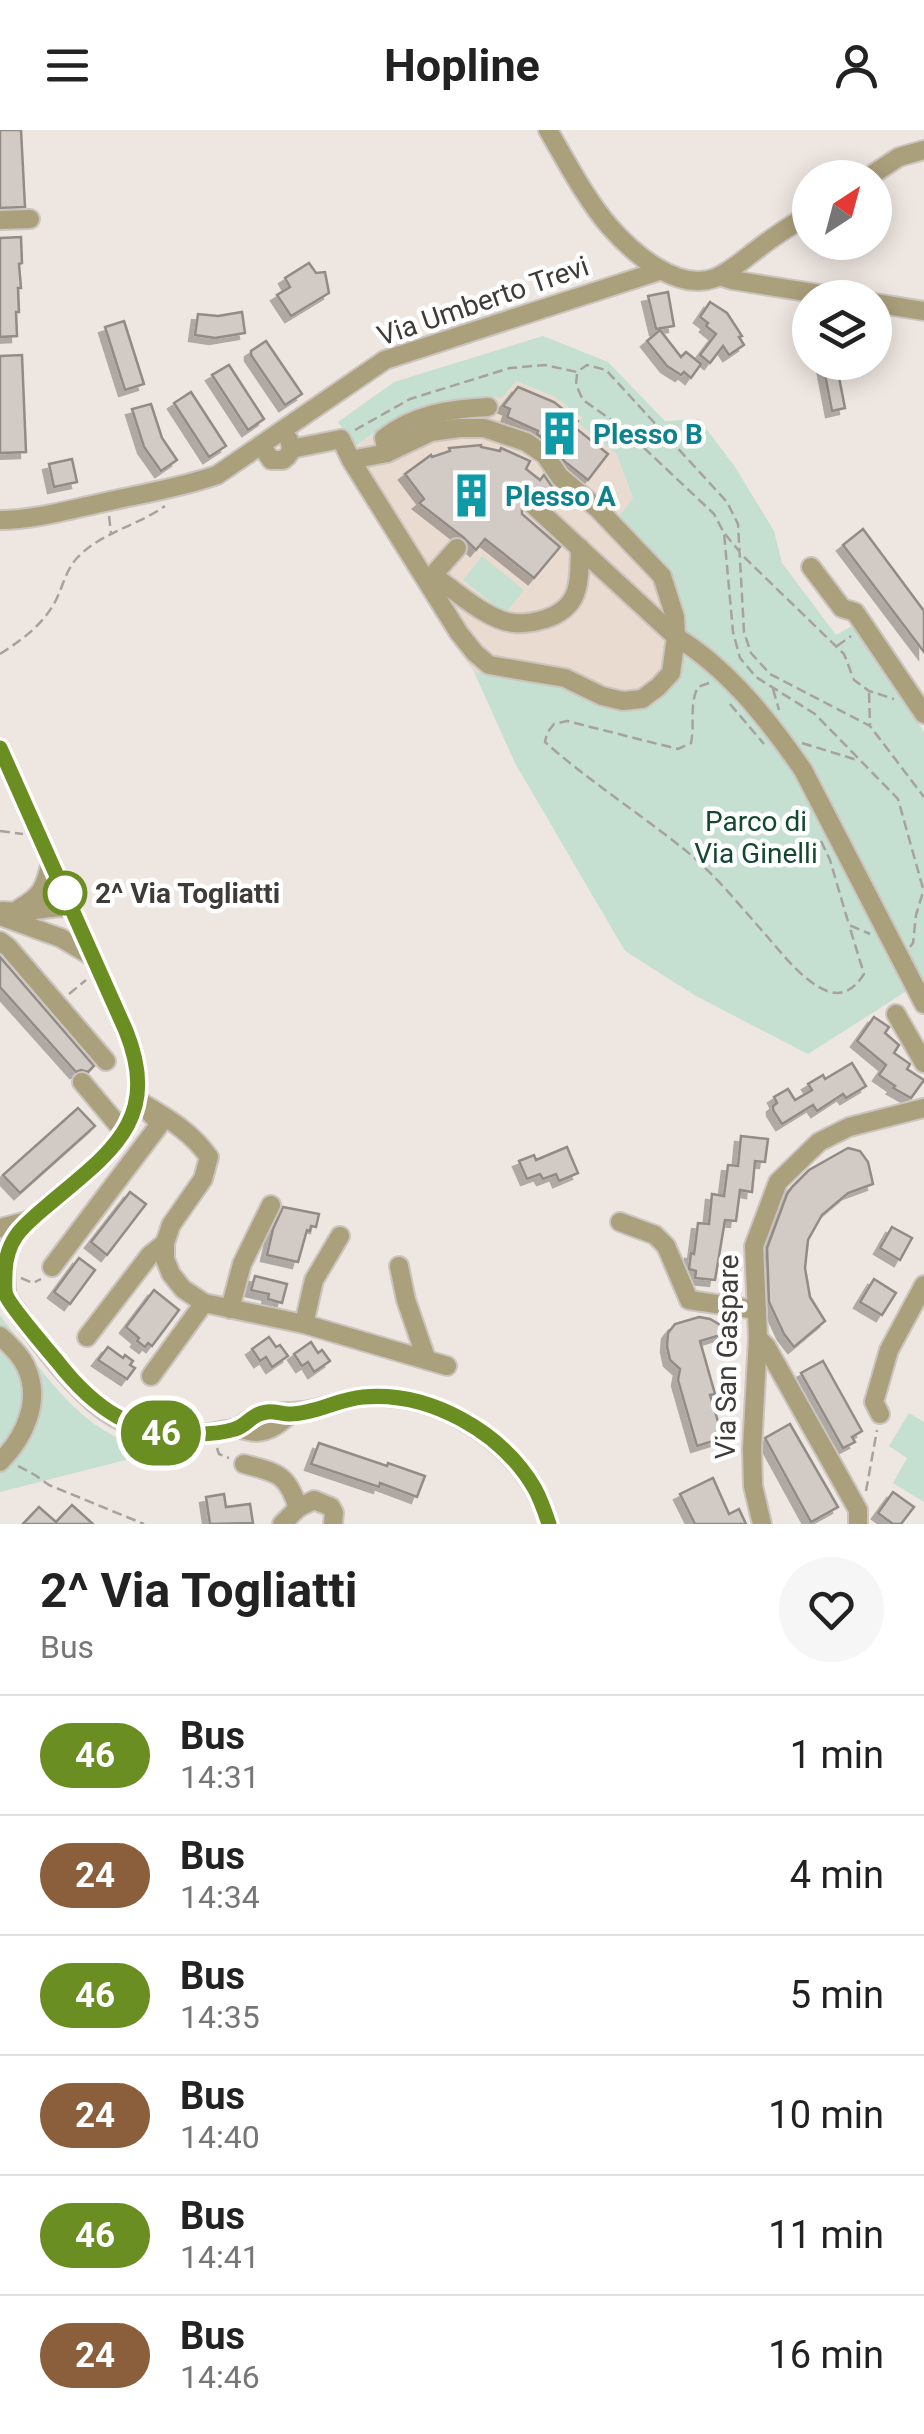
<!DOCTYPE html>
<html lang="it">
<head>
<meta charset="utf-8">
<style>
	body { margin:0; font-family:Roboto,sans-serif; background:#f6f6f6; color:#222; height:100vh; display:flex; flex-direction:column; font-size:38px; white-space:nowrap }
	* { box-sizing:border-box; margin:0 }
	p { font-size:32px; color:#767676 }
	.icon { flex:none; width:55px; height:55px; fill:none; stroke:currentColor; stroke-width:2; stroke-linecap:round; stroke-linejoin:round }
	.map { position:relative; height:1394px; overflow:hidden }
	.side { display:flex; flex-direction:column; background:#fff; flex:1 }
	.side>* { flex:none }
	.badge { padding:0 20px; border-radius:32px; font-size:35px; line-height:65px }
	.needle { width:65px; rotate:36deg }
	.tools { position:absolute; left:792px; top:30px; display:grid; gap:20px }
	.tools a { display:grid; place-items:center; width:100px; height:100px; border-radius:50%; background:#fff; box-shadow:0 5px 25px #0003; font-size:50px }
	.map>.badge { position:absolute; translate:-50% -50%; box-shadow:0 0 0 5px #fff }
	.round { display:grid; place-items:center; flex:none; width:105px; height:105px; border-radius:52px; background:#f6f6f6 }
	.overview { display:flex; align-items:center; justify-content:space-between; height:170px; padding:0 40px }
	h1 { font-size:48px; font-weight:700; line-height:75px }
	ul { padding:0; list-style:none }
	li { display:flex; align-items:center; gap:30px; height:120px; padding:0 40px; border-top:2px solid #e0e0e0 }
	li div { flex:1 }
	li b { display:block; font-size:38px }
	li em { font-style:normal }
	li .badge { min-width:110px; font-weight:700; text-align:center }
	header { display:flex; justify-content:space-between; align-items:center; height:130px; padding:0 40px; background:#fff; font-size:45px; font-weight:700 }
	.map>svg:first-child { display:block }
	.built { fill:#eadbd1 }
	.green { fill:#c5dfd1 }
	.building { fill:#d2cac5; stroke:#928b86; stroke-width:2.5; filter:url(#shadow) }
	.lines { fill:none; stroke-linecap:round; stroke-linejoin:round }
	.minor-casing { stroke:#cbc4bf; stroke-width:22 }
	.path { stroke:#a8a29e; stroke-width:2.5; stroke-dasharray:10 5; stroke-linecap:butt }
	.minor { stroke:#aba07c; stroke-width:18 }
	.line-casing { stroke:#fff; stroke-width:22 }
	.line { stroke:#6b8e23; stroke-width:15 }
	.stop-dot { fill:#fff; stroke:#6b8e23; stroke-width:5 }
	.labels { text-anchor:middle; dominant-baseline:central; stroke-width:9; stroke-linejoin:round; paint-order:stroke }
	.street-label { font-size:28px; fill:#3e3b39; stroke:#fff }
	.culture-label { font-size:28px; font-weight:bold; fill:#0d838f; stroke:#fff; text-anchor:start }
	.park-label { font-size:28px; fill:#124731; stroke:#fff }
	.stop-label { font-size:28px; font-weight:bold; fill:#3e3b39; stroke:#fff; text-anchor:start }
</style>
</head>
<body>
<header><svg class="icon" aria-label="menu" viewBox="0 0 24 24"><path d="M4 6h16M4 12h16M4 18h16"/></svg>Hopline<svg class="icon" aria-label="person" viewBox="0 0 24 24"><circle cx="12" cy="8" r="4"/><path d="M4 21q1-7 8-7t8 7"/></svg></header>
<div class="map">
<svg width="924" height="1394" viewBox="0 0 924 1394">
	<defs>
		<filter id="shadow"><feDropShadow dx="-6" dy="6" stdDeviation="0" flood-color="#0004"/></filter>
	</defs>
	<rect width="100%" height="100%" fill="#eee6e1"/>
	<!-- built -->
	<path class="built" d="M515 251 555 267 582 289 579 294 617 324 633 369 679 464 682 480V530L673 554 653 573 633 580 610 576 565 556 474 542 443 499 337 325 355 316 402 286 435 274 477 266 501 268Z"/>
	<!-- green -->
	<g class="green">
		<path d="M543 206 608 232 665 291 699 289 735 337 774 401 782 433 836 505 852 496 924 602V850L808 924 696 866 625 821 515 633 474 542C503 546 539 548 566 557 588 564 608 581 632 580 688 578 695 481 670 445 658 427 632 406 616 390L633 369 617 324 579 294 582 288 555 267 516 251 502 268C469 265 431 271 401 286 385 294 370 306 355 316L338 292 394 252Z"/>
		<path d="M482 426 524 460 505 484 463 450Z"/>
		<path d="M0 1185C33 1228 64 1279 112 1305 126 1313 142 1317 157 1322L0 1362Z"/>
		<path d="M909 1283 924 1292V1372L893 1353 907 1328 889 1316Z"/>
	</g>
	<!-- building -->
	<g class="building">
		<path d="M0 0H21L25 77 0 78Z"/>
		<path d="M21 107 22 133 19 134 21 158H18L19 182H16L17 206 0 207V108Z"/>
		<path d="M309 133 316 143 325 142 329 163 291 186 277 165 290 157 285 148Z"/>
		<path d="M668 162 674 196 656 199 648 166Z"/>
		<path d="M710 172 727 183 742 206 739 207 744 215 729 225 723 216 710 233 700 225 716 204 706 196 708 193 700 187Z"/>
		<path d="M242 182 245 203 215 208 195 205 198 184 218 186Z"/>
		<path d="M124 191 144 254 125 260 105 197Z"/>
		<path d="M660 200 681 227 686 222 701 234 691 248 684 242 681 245 667 236 647 211Z"/>
		<path d="M266 211 302 264 285 275 251 225V221Z"/>
		<path d="M22 225 26 322 0 323V226Z"/>
		<path d="M836 232 845 278 832 281 823 234Z"/>
		<path d="M229 235 264 289 248 300 212 245Z"/>
		<path d="M518 257 554 272 578 291 573 296 608 324 588 350 564 331 553 315 537 304 538 301 507 287 510 279 503 276Z"/>
		<path d="M191 262 226 316 209 327 174 273Z"/>
		<path d="M151 274 162 308 177 330 161 341 144 317 132 279Z"/>
		<path d="M481 315V317L500 321 501 318 530 331 526 339 540 350 544 345 553 358 544 369 522 354V384L560 417 534 448 485 409 476 420 464 408 419 373 424 369 405 344 431 325 432 327 450 321 449 318Z"/>
		<path d="M72 329 77 352 54 357 49 334Z"/>
		<path d="M863 399 924 481V522L843 415Z"/>
		<path d="M0 827 94 936 88 942 81 940 76 942 0 857Z"/>
		<path d="M874 887 889 897 885 903 899 915 894 923 910 934 907 939 924 950 911 968 893 958 895 956 879 945 886 935 857 911Z"/>
		<path d="M852 933 866 956 846 968 843 964 817 981 813 975 782 994 773 980V976L777 973 774 967 788 959 795 970 812 960 808 954 823 945 825 949Z"/>
		<path d="M78 978 95 996 20 1063 3 1045Z"/>
		<path d="M741 1006 768 1009 765 1032 755 1031 752 1062 740 1060 736 1091 725 1090 715 1150 695 1148 696 1141 689 1139 691 1123 694 1124 698 1093 709 1094 712 1064 724 1066 728 1035 738 1036Z"/>
		<path d="M567 1017 578 1043 559 1051 556 1044 543 1049 540 1044 527 1049 519 1031 534 1025 536 1030Z"/>
		<path d="M848 1018 860 1021 868 1032 873 1054 848 1063 822 1085 808 1110 805 1138 810 1167 825 1191 794 1217 784 1204 769 1172 767 1118 787 1064 792 1057 809 1040Z"/>
		<path d="M130 1062 146 1074 107 1125 91 1112Z"/>
		<path d="M283 1077 319 1084 316 1097 311 1096 310 1101 307 1100 298 1132 267 1125 273 1099Z"/>
		<path d="M892 1097 912 1108 900 1130 880 1118Z"/>
		<path d="M79 1128 95 1140 70 1174 54 1162Z"/>
		<path d="M255 1146 287 1154 282 1173 268 1169 269 1164 251 1160Z"/>
		<path d="M874 1149 896 1163 882 1185 860 1172Z"/>
		<path d="M154 1160 179 1180 152 1216 148 1213 145 1217 137 1211 139 1208 126 1197Z"/>
		<path d="M699 1187 710 1189 722 1196 724 1204 700 1211 715 1264 710 1265 723 1308 697 1316 678 1250 680 1239 670 1230 667 1216 668 1203 675 1194Z"/>
		<path d="M269 1207 276 1217 280 1215 288 1226 272 1237 266 1227 260 1231 252 1219Z"/>
		<path d="M311 1212 318 1223 322 1220 330 1231 314 1242 308 1232 302 1236 294 1224Z"/>
		<path d="M108 1217 123 1228 125 1225 133 1231 130 1235 135 1238 127 1249 98 1230Z"/>
		<path d="M823 1231 862 1301 852 1307 855 1312 843 1318 801 1243Z"/>
		<path d="M790 1294 838 1377 811 1392 765 1308Z"/>
		<path d="M319 1313 387 1336 388 1333 425 1346 417 1367 380 1353 379 1357 311 1334Z"/>
		<path d="M713 1348 729 1384 739 1379 746 1394H695L680 1364Z"/>
		<path d="M893 1362 914 1377 901 1394H893L878 1383Z"/>
		<path d="M224 1364 226 1377 250 1374 253 1393 210 1394 206 1367Z"/>
		<path d="M72 1375 93 1394H23L39 1377 56 1392Z"/>
	</g>
	<g class="lines">
		<defs>
			<g id="minor">
				<path d="M548 0C566 31 587 71 610 97 633 123 677 162 715 148 730 142 745 128 759 118 775 105 793 95 810 83"/>
				<path d="M867 48 899 27 924 20"/>
				<path d="M0 90 30 89"/>
				<path d="M720 146 732 150 845 168"/>
				<path d="M875 173 924 181"/>
				<path d="M261 315 271 330H283C290 325 293 319 289 310"/>
				<path d="M291 319 341 309 351 330 459 503 475 523 489 535 565 548 602 566 623 571 642 569 658 557 671 543 676 507 675 487 662 446 597 378 560 347 545 325 526 312 484 298H459L431 302 387 323 351 330"/>
				<path d="M387 323 384 308C415 284 450 279 488 277"/>
				<path d="M534 376 676 507C728 538 769 591 803 640L924 874"/>
				<path d="M0 390C34 390 68 380 101 373 140 364 180 358 217 345L385 230 659 141"/>
				<path d="M811 437 842 478 855 482 924 584"/>
				<path d="M433 445 457 418"/>
				<path d="M427 451 433 445C454 460 488 491 514 493 524 494 535 492 545 489 582 477 579 451 580 418"/>
				<path d="M0 618 126 901C163 993 106 1026 43 1079 31 1090 13 1103 8 1120 3 1133 6 1152 6 1166"/>
				<path d="M20 778C43 765 45 756 51 732"/>
				<path d="M2 781C26 784 48 776 71 777"/>
				<path d="M0 786 61 808 93 827"/>
				<path d="M0 811 8 817 106 931"/>
				<path d="M896 884 924 933"/>
				<path d="M82 952 124 1002"/>
				<path d="M137 970C165 987 190 1000 209 1027L203 1049 171 1095 165 1113V1129L171 1144 183 1159 204 1173 304 1194 447 1236"/>
				<path d="M620 1092 655 1105 666 1116 689 1170 757 1180"/>
				<path d="M0 1098 31 1090"/>
				<path d="M399 1136 406 1170 426 1228"/>
				<path d="M52 1137 160 994 148 981"/>
				<path d="M0 1158C29 1197 67 1254 106 1282 125 1295 150 1302 172 1305 193 1307 213 1302 234 1299 242 1298 248 1302 256 1302 271 1301 280 1293 290 1284"/>
				<path d="M230 1179 242 1134 271 1075"/>
				<path d="M304 1194 314 1150 340 1106"/>
				<path d="M0 1206C9 1214 21 1225 26 1237 42 1271 24 1308 0 1332"/>
				<path d="M87 1207 150 1125 165 1113"/>
				<path d="M758 1208 766 1216 858 1380V1394"/>
				<path d="M151 1246 204 1173"/>
				<path d="M880 1284 874 1272 889 1220 924 1155"/>
				<path d="M238 1298C266 1274 278 1286 310 1280 328 1277 346 1268 363 1267 430 1262 500 1301 534 1358 541 1369 545 1382 549 1394"/>
				<path d="M244 1334C277 1343 287 1343 298 1378"/>
				<path d="M282 1394 298 1378 314 1370 331 1377 334 1383 333 1394"/>
				<path d="M762 1394 753 1356 752 1319 758 1208 754 1116 778 1052 819 1012 849 997 924 978"/>
			</g>
		</defs>
		<!-- minor casing -->
		<use href="#minor" class="minor-casing"/>
		<!-- path -->
		<g class="path">
			<path d="M577 244 576 255 583 270 623 298 714 384 724 403 733 502 740 528 756 547 815 584 898 669 924 762"/>
			<path d="M355 300 410 269 510 238 545 235 577 242 587 235 606 240 727 372 738 394 744 502 751 523 770 544 870 596 924 667"/>
			<path d="M109 386 111 403"/>
			<path d="M725 404 739 421"/>
			<path d="M744 427 844 524 854 550 869 561 894 569"/>
			<path d="M837 516 851 506"/>
			<path d="M0 524C23 509 43 495 56 470 63 456 66 440 77 428 100 403 137 396 165 376"/>
			<path d="M709 553 698 557C689 574 695 594 691 613L678 619 567 591 554 594 547 603 545 612C591 653 644 686 691 725 718 748 741 777 765 804 782 823 802 851 827 861 844 867 855 858 864 844L849 795"/>
			<path d="M773 559 779 580"/>
			<path d="M869 563 870 595"/>
			<path d="M730 574 764 614"/>
			<path d="M802 613 857 630"/>
			<path d="M0 701 23 704"/>
			<path d="M821 711 830 730 849 795 870 804"/>
			<path d="M910 817 913 813 916 785 923 762"/>
			<path d="M69 864 86 850"/>
			<path d="M21 1148 33 1153 41 1149"/>
			<path d="M217 1318 219 1324 229 1328"/>
			<path d="M18 1336 35 1345 49 1355 144 1394"/>
			<path d="M866 1361 877 1300"/>
		</g>
		<!-- minor -->
		<use href="#minor" class="minor"/>
	</g>
	<g class="lines">
		<defs>
			<path id="line" d="M0 618 126 901C162 991 109 1023 48 1075 23 1096 6 1109 5 1143 5 1149 4 1160 6 1165 10 1176 47 1219 57 1231 94 1279 135 1307 197 1304 210 1304 223 1303 235 1299 248 1295 251 1284 267 1282 275 1281 282 1284 289 1284 315 1284 338 1269 363 1267 430 1261 502 1302 535 1359 541 1370 545 1382 549 1394"/>
		</defs>
		<!-- line casing -->
		<use href="#line" class="line-casing"/>
		<!-- line -->
		<use href="#line" class="line"/>
	</g>
	<!-- icons -->
	<defs>
		<symbol id="building-bare" viewBox="-9 -9 18 18"><path d="M-4-6H4V6H1V3H-1V6H-4ZM-2.5-4.3h1.7v1.8h-1.7ZM.8-4.3h1.7v1.8H.8ZM-2.5-1h1.7V.8h-1.7ZM.8-1h1.7V.8H.8Z" fill="#0f9aa8" stroke="#fff" stroke-width="2.5" paint-order="stroke"/></symbol>
	</defs>
	<g fill-rule="evenodd">
		<use href="#building-bare" x="528" y="272" width="63" height="63"/>
		<use href="#building-bare" x="440" y="334" width="63" height="63"/>
	</g>
	<!-- markers -->
	<circle class="stop-dot" cx="65" cy="763" r="20"/>
	<g class="labels">
		<!-- street labels -->
		<g class="street-label">
			<text transform="translate(483 171) rotate(-19)">Via Umberto Trevi</text>
			<text transform="translate(727 1227) rotate(-89)">Via San Gaspare</text>
		</g>
		<!-- culture labels -->
		<g class="culture-label">
			<text x="593" y="304">Plesso B</text>
			<text x="505" y="366">Plesso A</text>
		</g>
		<!-- park labels -->
		<g class="park-label">
			<text x="756" y="691">Parco di<tspan x="756" dy="32">Via Ginelli</tspan></text>
		</g>
		<!-- stop labels -->
		<g class="stop-label">
			<text x="95" y="763">2^ Via Togliatti</text>
		</g>
	</g>
</svg>
<div class="tools">
<a><svg class="needle" viewBox="-14 -14 28 28"><path d="M0-13l5 13h-10z" fill="#e53935"/><path d="M0 13l5-13h-10z" fill="#767676"/></svg></a>
<a><svg class="icon" aria-label="layers" viewBox="0 0 24 24"><path d="M12 4l9 5-9 5-9-5zM3 14l9 5 9-5"/></svg></a>
</div>
<b class="badge" style="left:161px;top:1303px;background:#6b8e23;color:#fff">46</b>
</div>
<section class="side">
<div class="overview"><div><h1>2^ Via Togliatti</h1><p>Bus</p></div><a class="round"><svg class="icon" aria-label="heart" viewBox="0 0 24 24"><path d="M12 20l-8-8c-3-5 5-10 8-4 3-6 11-1 8 4z"/></svg></a></div>
<ul>
<li><span class="badge" style="background:#6b8e23;color:#fff">46</span><div><b>Bus</b><p>14:31</p></div><em>1 min</em></li>
<li><span class="badge" style="background:#8b5e3c;color:#fff">24</span><div><b>Bus</b><p>14:34</p></div><em>4 min</em></li>
<li><span class="badge" style="background:#6b8e23;color:#fff">46</span><div><b>Bus</b><p>14:35</p></div><em>5 min</em></li>
<li><span class="badge" style="background:#8b5e3c;color:#fff">24</span><div><b>Bus</b><p>14:40</p></div><em>10 min</em></li>
<li><span class="badge" style="background:#6b8e23;color:#fff">46</span><div><b>Bus</b><p>14:41</p></div><em>11 min</em></li>
<li><span class="badge" style="background:#8b5e3c;color:#fff">24</span><div><b>Bus</b><p>14:46</p></div><em>16 min</em></li>
</ul>
</section>
</body>
</html>
